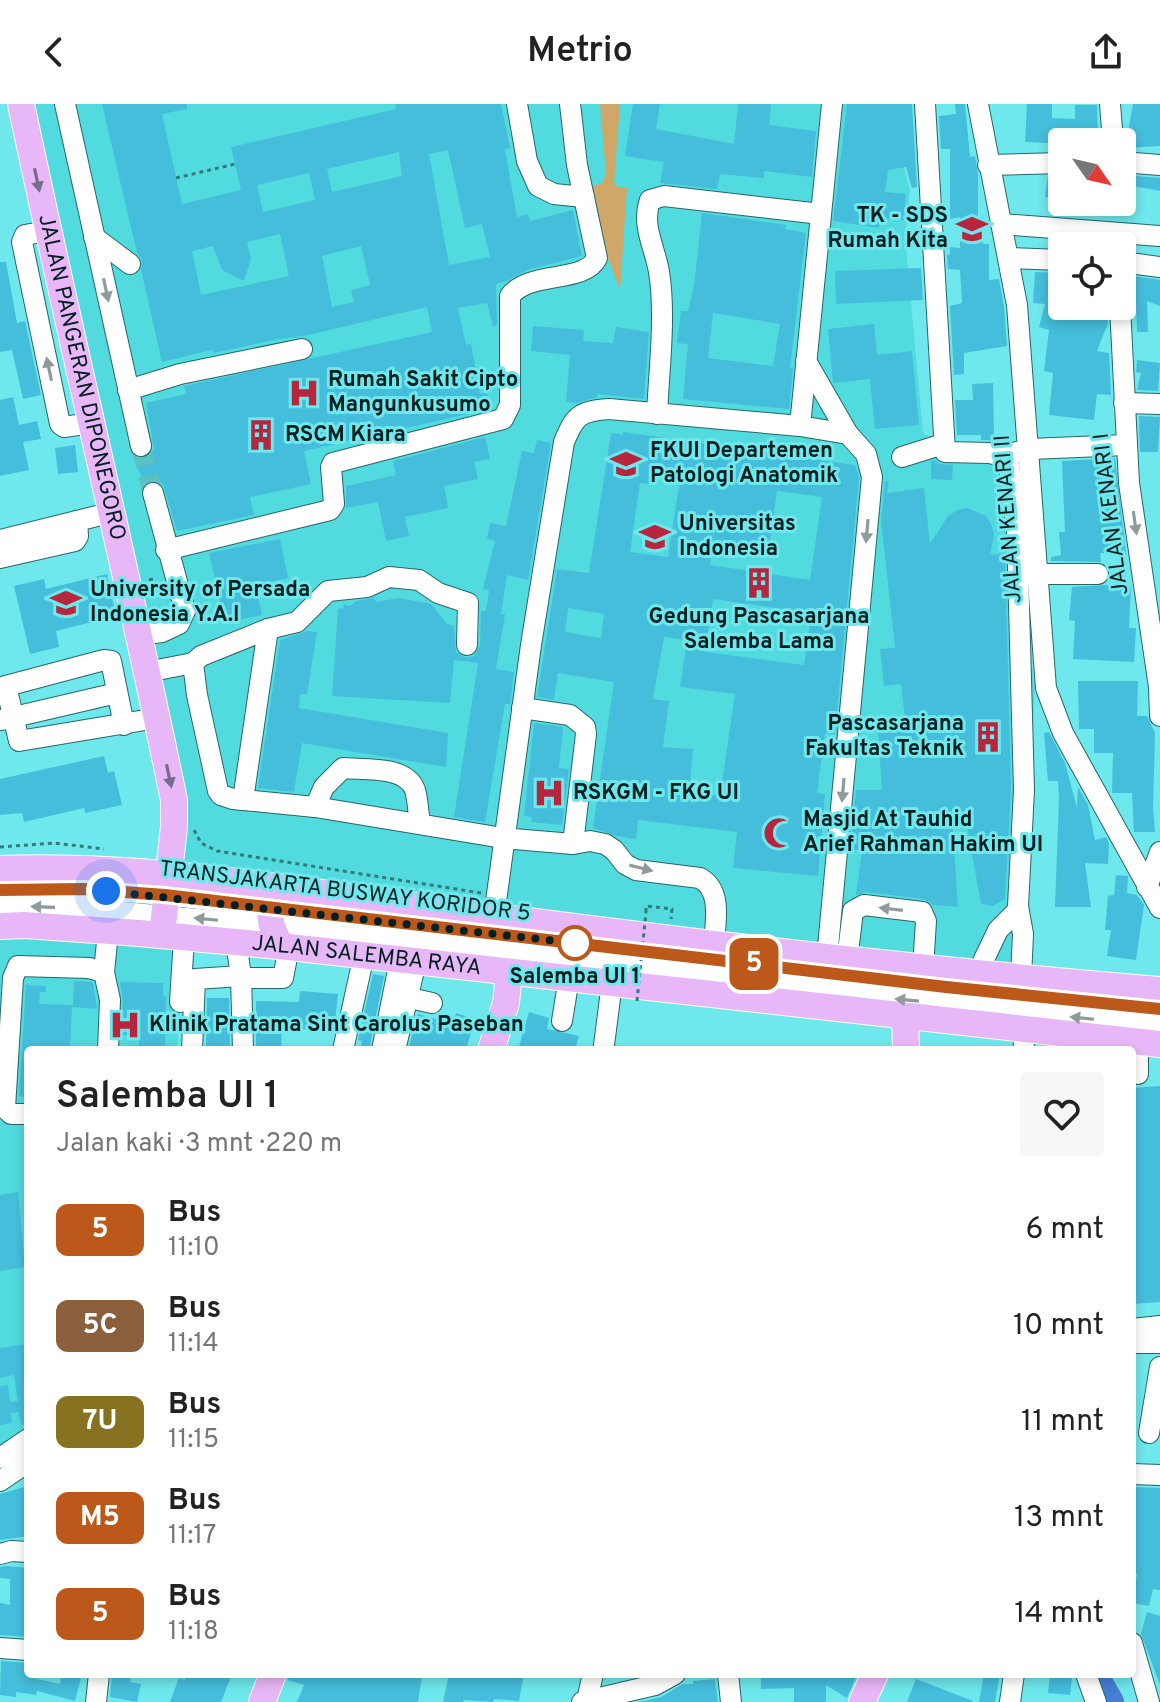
<!DOCTYPE html>
<html lang="id">
<head>
<meta charset="utf-8">
<style>
	body { margin:0; font-family:Overpass,sans-serif; background:#f6f6f6; color:#222; height:100vh; display:flex; flex-direction:column; font-size:30px; white-space:nowrap }
	* { box-sizing:border-box; margin:0 }
	p { font-size:26px; color:#767676 }
	.icon { flex:none; width:44px; height:44px; fill:none; stroke:currentColor; stroke-width:2; stroke-linecap:round; stroke-linejoin:round }
	.map { position:relative; flex:1; overflow:hidden }
	.drawer { position:absolute; left:24px; top:942px; width:1112px; height:632px; display:flex; flex-direction:column; background:#fff; border-radius:8px; box-shadow:0 4px 12px #0003 }
	.drawer>* { flex:none }
	.badge { padding:0 16px; border-radius:12px; font-size:28px; line-height:52px }
	.needle { width:52px; rotate:124deg }
	.controls { position:absolute; left:1048px; top:24px; display:grid; gap:16px }
	.controls a { display:grid; place-items:center; width:88px; height:88px; border-radius:8px; background:#fff; box-shadow:0 4px 12px #0003; font-size:40px }
	.you { position:absolute; width:40px; height:40px; margin:-20px; border:6px solid #fff; border-radius:50%; background:#1a73e8; box-shadow:0 0 0 12px #1a73e833 }
	.map>.badge { position:absolute; translate:-50% -50%; box-shadow:0 0 0 4px #fff }
	.round { display:grid; place-items:center; flex:none; width:84px; height:84px; border-radius:8px; background:#f6f6f6 }
	.overview { display:flex; align-items:center; justify-content:space-between; height:136px; padding:0 32px }
	h1 { font-size:38px; font-weight:600; line-height:60px }
	ul { padding:0; list-style:none }
	li { display:flex; align-items:center; gap:24px; height:96px; padding:0 32px }
	li div { flex:1 }
	li b { display:block; font-size:30px }
	li em { font-style:normal }
	li .badge { min-width:88px; font-weight:700; text-align:center }
	header { display:flex; justify-content:space-between; align-items:center; height:104px; padding:0 32px; background:#fff; font-size:36px; font-weight:600 }
	.map>svg:first-child { display:block }
	.built { fill:#51dbdf }
	.green { fill:#cea769 }
	.lines { fill:none; stroke-linecap:round; stroke-linejoin:round }
	.river { stroke:#457ed2; stroke-width:26 }
	.building { fill:#45bedc; fill-rule:evenodd }
	.minor-tunnel { stroke:#59c0c3; stroke-width:20; stroke-dasharray:20 10; stroke-linecap:butt }
	.minor-casing { stroke:#256769; stroke-width:22 }
	.major-casing { stroke:#fff; stroke-width:28 }
	.path { stroke:#347a7c; stroke-width:3; stroke-dasharray:4 4; stroke-linecap:butt }
	.minor { stroke:#fff; stroke-width:20 }
	.major { stroke:#e8b7f7; stroke-width:26 }
	.path-bridge { stroke:#347a7c; stroke-width:3; stroke-dasharray:4 4; stroke-linecap:butt }
	.oneway { fill:#766b8c }
	.oneway2 { fill:#8e9a9b }
	.line-casing { stroke:#fff; stroke-width:18 }
	.line { stroke:#bc581a; stroke-width:12 }
	.walk { stroke:#041f20; stroke-width:8; stroke-dasharray:0 14.4 }
	.stop-dot { fill:#fff; stroke:#bc581a; stroke-width:4 }
	.labels { text-anchor:middle; dominant-baseline:central; stroke-width:6; stroke-linejoin:round; paint-order:stroke }
	.poi-label { font-size:22px; font-weight:bold; fill:#041f20; stroke:#6ee8ec; text-anchor:start }
	.street-label { font-size:22px; fill:#041f20; stroke:#6ee8ec }
	.stop-label { font-size:22px; font-weight:bold; fill:#041f20; stroke:#6ee8ec }
</style>
</head>
<body>
<header><svg class="icon" aria-label="back" viewBox="0 0 24 24"><path d="M15 5l-7 7 7 7"/></svg>Metrio<svg class="icon" aria-label="share" viewBox="0 0 24 24"><path d="M12 15V3M7 8l5-5 5 5M5 13v7h14v-7"/></svg></header>
<div class="map">
<svg width="1160" height="1598" viewBox="0 0 1160 1598">
	<rect width="100%" height="100%" fill="#6ee8ec"/>
	<!-- built -->
	<g class="built">
		<path d="M25 0H901L897 37 910 86 905 133 923 329 1004 367 1035 583 1021 874 183 772Z"/>
		<path d="M0 822 184 834 177 946H28V1335L0 1354Z"/>
	</g>
	<!-- green -->
	<path class="green" d="M600 0H620V2L614 79 618 83 627 84 620 186 595 119 587 85 603 78 606 69Z"/>
	<g class="lines">
		<!-- river -->
		<path class="river" d="M1095 1570 1111 1598"/>
	</g>
	<!-- building -->
	<g class="building">
		<path d="M102 0H187V5L162 10 182 100 241 86 231 43 396 5 395 0H501L510 44 505 45 517 113 528 110 530 117 573 106 582 152 527 166 507 177 496 180 497 221 493 223 487 199 458 204 466 241 471 240 480 290 487 288 490 305 304 347 311 380 250 393 254 411 177 427 163 380 156 376 144 380 138 364V355L149 352 154 345 146 299 186 290 184 282 432 228 427 203 304 232 279 235 213 249 212 246 162 258 141 166 142 156 137 149ZM448 46 465 124 482 120 490 153 449 161 429 50ZM399 48 402 72 332 88 327 65ZM309 69 315 96 263 108 257 81ZM280 130 289 172 201 191 192 147 213 142 222 166 244 177 251 155 247 138ZM361 142 370 181 351 186 354 198 332 203 322 152Z"/>
		<path d="M633 0H660L656 25 734 40 738 0H771L769 21 816 27 812 73 764 67V74L720 70 717 85 660 79 664 58 625 52Z"/>
		<path d="M847 0H912L917 83 912 84 906 63 888 66 885 88 906 90 904 116 881 114 879 124 833 117Z"/>
		<path d="M955 0H965L970 53 975 52 978 71V113H983V140H989V176L999 175 1004 203 1007 242 964 249V270L954 271 950 202 962 199 960 166 948 165 947 151 950 150V143L960 144V113L950 115V45H941L939 12 956 10Z"/>
		<path d="M1027 0H1052V14L1075 15V1H1097L1098 38H1062V46H1049L1050 39 1025 38Z"/>
		<path d="M1133 0H1160V42L1126 44V28H1128Z"/>
		<path d="M1124 71 1160 74V87L1122 80Z"/>
		<path d="M1048 72H1062V95L1045 93Z"/>
		<path d="M702 109 786 121 785 125 806 129 790 264H793L789 305 683 295 688 240 677 239 681 207H688L694 182ZM713 209 780 220 773 262 708 254Z"/>
		<path d="M0 158H6L17 219 25 217 41 291 23 295 12 246 0 248Z"/>
		<path d="M921 164 923 196 836 200 835 167Z"/>
		<path d="M1035 168 1062 169V202H1089L1107 210 1108 219 1097 247 1109 249 1111 291 1097 290 1094 316 1049 311 1053 269 1044 267 1049 226 1039 223 1045 200 1033 199Z"/>
		<path d="M1133 172 1160 176V202L1147 197 1148 228H1137L1136 202 1133 201 1129 194Z"/>
		<path d="M874 220 877 251 912 247 919 321 875 325 870 275 833 279 828 225Z"/>
		<path d="M533 222 584 226 583 237 613 239 616 223 649 228 644 295 598 290 597 293 577 299 566 298 570 251 531 247Z"/>
		<path d="M1137 256 1160 259 1158 287 1137 286 1141 269 1136 268Z"/>
		<path d="M993 279 994 331 1006 330V337L981 336V331H957L955 296H973L972 280Z"/>
		<path d="M13 293 19 321 37 317 41 335 23 338 29 366 0 372V296Z"/>
		<path d="M1139 312 1160 313 1158 348H1140Z"/>
		<path d="M623 328 855 361 859 374 835 630 825 629 817 689 825 690 818 772 733 764 737 728 638 716 636 735 617 732 593 724 614 578 558 569 554 596 537 593 557 465 589 469 611 329 623 331ZM658 372 680 375 668 453 630 448 640 379 657 381ZM777 387 822 393 810 476 710 461 714 436 769 443ZM713 495 811 509 804 561 705 548ZM568 504 604 510 601 534 565 528ZM664 533 687 536 680 583 735 590 720 692 689 689 693 645 663 643 669 597 653 595Z"/>
		<path d="M485 333 490 355 474 358 478 375 444 382 448 404 405 413 409 432 386 437 378 398 346 404V382L396 371 393 357Z"/>
		<path d="M537 336 551 339 528 476 507 471 501 510H505L496 565 514 568 510 600H505L485 718 454 713 478 559 454 556 450 599 332 592 338 505 343 504 344 500 350 502 356 497 374 494 376 498 399 494 431 500 447 520 454 522 456 548 466 554 474 552 480 542 481 507H486L489 486 483 485 495 437 487 435 490 419 506 422 522 347 534 349Z"/>
		<path d="M75 341 78 368 58 370 55 344Z"/>
		<path d="M1115 354 1126 450 1100 449 1101 458 1051 457V453L1061 451 1059 428H1065L1062 357Z"/>
		<path d="M935 356 939 360 953 361 952 376 931 375V357Z"/>
		<path d="M885 377H889L887 389 924 384 930 440 948 412 957 406 967 404 986 412 991 420 994 430 990 451 1005 449 1011 686 1005 795 993 802 981 800 965 711 952 713 958 803 933 801 924 795 866 788 856 791 862 746H850L856 686H882L878 626 906 623 901 580 884 582 880 545 895 544 881 417Z"/>
		<path d="M280 435 288 474 256 481 262 511 225 519 209 449Z"/>
		<path d="M107 470 116 512 56 527 59 543 30 550 14 482 44 475 46 485Z"/>
		<path d="M1105 481 1131 483 1129 524H1136L1134 558 1073 555 1075 517 1069 516 1072 483Z"/>
		<path d="M307 527 317 528 307 590H300L299 604 448 629 446 663 302 639 294 688 258 684 280 536Z"/>
		<path d="M1078 577H1138L1137 612H1147L1155 629 1153 703 1155 728H1134L1132 689H1112L1113 649H1094V625H1079Z"/>
		<path d="M534 619 563 623 559 664 569 665 562 721 531 718 532 713 524 712Z"/>
		<path d="M1049 628 1065 659 1077 704 1078 683 1088 701 1095 736 1106 733 1109 739 1108 760 1085 759 1091 803H1055L1059 693 1058 677H1048L1044 629Z"/>
		<path d="M104 652 108 669 114 667 122 701 85 709 84 704 24 718 22 709 0 711V675Z"/>
		<path d="M1116 771 1128 772 1127 789 1137 791 1144 801 1136 856 1107 852 1111 826H1105L1108 792 1114 791Z"/>
		<path d="M373 870 384 872 369 946H360L362 937 358 936Z"/>
		<path d="M74 877 93 878 97 905 72 903 70 946H28V993L19 992 26 881 46 882V888H40L39 900 73 901Z"/>
		<path d="M120 878 163 879V892L166 893 165 946H139V931H122L123 896Z"/>
		<path d="M300 887 338 890 334 927 282 924 281 944H256V897L299 898Z"/>
		<path d="M207 894H229L230 946H206Z"/>
		<path d="M529 908 549 914 547 925 579 932 575 946H518Z"/>
		<path d="M456 909 475 915 466 946H408L418 910 453 920Z"/>
		<path d="M1160 982V1198L1132 1200V984Z"/>
		<path d="M18 1088 25 1163 0 1167V1091Z"/>
		<path d="M28 1240V1321H21L19 1308 11 1309 12 1319 0 1321V1282L8 1281 10 1298 18 1297 14 1271 0 1274V1244Z"/>
		<path d="M28 1382V1432L0 1436V1390Z"/>
		<path d="M1132 1383 1160 1384V1486L1153 1485 1149 1502 1132 1499 1137 1470 1132 1471Z"/>
		<path d="M7 1462 28 1464V1533L0 1531V1499L10 1501V1475L0 1474V1463Z"/>
		<path d="M1147 1508 1160 1512V1581L1141 1530Z"/>
		<path d="M1 1557 28 1559V1570H34L33 1574 60 1580 61 1570H82L75 1597 37 1587 36 1591 16 1588V1593L0 1591Z"/>
		<path d="M112 1570H132L130 1578 141 1580 137 1598 110 1593Z"/>
		<path d="M185 1570H232L221 1598H170L179 1574 185 1576Z"/>
		<path d="M289 1570H416L422 1572 418 1598H297L304 1581 288 1576Z"/>
		<path d="M449 1570 474 1573 475 1570H524L519 1597 494 1595 493 1598 464 1596 463 1598H443Z"/>
		<path d="M761 1570H857L847 1594 826 1581V1598H794V1584L761 1585Z"/>
		<path d="M984 1570H1000L995 1598H979Z"/>
		<path d="M1050 1571 1072 1573 1070 1591 1048 1589Z"/>
		<path d="M715 1575 718 1598H639L661 1593 683 1580H693V1577Z"/>
		<path d="M916 1575 973 1597V1598H907Z"/>
	</g>
	<g class="lines">
		<!-- minor-tunnel -->
		<path class="minor-tunnel" d="M141 342 153 389"/>
		<defs>
			<g id="minor">
				<path d="M65 0 141 342"/>
				<path d="M517 0 527 57 538 82 554 90 584 93"/>
				<path d="M925 0 945 348 990 349 1000 352 1030 345 1126 341"/>
				<path d="M978 0 1017 201 1046 584 1063 629 1160 804"/>
				<path d="M1110 0 1113 38"/>
				<path d="M1122 58 1160 61"/>
				<path d="M988 61 1062 59"/>
				<path d="M1001 120 1160 132"/>
				<path d="M47 127 25 131 22 138 60 320 64 323 91 319"/>
				<path d="M94 133 130 160"/>
				<path d="M1010 154 1062 156"/>
				<path d="M1122 158 1160 163"/>
				<path d="M1120 202 1129 379 1159 583 1160 612"/>
				<path d="M806 257 848 330"/>
				<path d="M128 286 180 270 302 245"/>
				<path d="M1124 299 1160 300"/>
				<path d="M657 310C659 266 666 211 659 168 655 143 641 122 650 96L664 92 821 110"/>
				<path d="M800 322 832 0"/>
				<path d="M1000 352 1009 361 1017 428 1024 686 1018 802 1023 830 1021 874"/>
				<path d="M902 353 943 340"/>
				<path d="M0 436 113 408"/>
				<path d="M166 446 330 406 334 400 331 363 333 359 503 315 510 301V192C530 166 584 180 597 154L577 61 570 0"/>
				<path d="M0 454 75 437 78 432 77 417"/>
				<path d="M1036 470H1098"/>
				<path d="M139 531 162 528 179 520 185 507 153 389"/>
				<path d="M467 541 468 499 438 489 419 476 389 473 367 483 328 487 297 518 268 525 201 552 193 559 197 591 218 687 221 691 233 695 315 703 503 734 573 740 590 737 605 740 614 746 625 760 636 766 700 774C723 787 715 818 714 841"/>
				<path d="M147 568 193 559"/>
				<path d="M6 582 104 556 111 557 124 621"/>
				<path d="M0 584 6 582 19 637 157 614"/>
				<path d="M522 604 570 611 585 623 586 630 573 740"/>
				<path d="M1 616 117 589"/>
				<path d="M243 696 268 525"/>
				<path d="M315 703 324 683 343 664C364 666 406 661 415 686 418 696 418 708 420 719"/>
				<path d="M1147 783 1160 748"/>
				<path d="M0 786 83 785 165 791 946 883 1160 905"/>
				<path d="M0 802 81 804 271 822 846 891 1160 923"/>
				<path d="M494 812 531 541 564 338C575 311 580 307 609 305L800 322 848 330 866 350 872 373 827 854"/>
				<path d="M236 838 241 872 243 946"/>
				<path d="M847 856 853 807 864 801 922 808 926 817 923 864"/>
				<path d="M104 868 108 828"/>
				<path d="M977 870 998 826 1018 806"/>
				<path d="M250 874H283L289 843"/>
				<path d="M409 888 414 895 432 899"/>
				<path d="M180 898 184 834"/>
				<path d="M562 917 569 874"/>
				<path d="M1023 924 1024 946"/>
				<path d="M604 941 612 879"/>
				<path d="M396 942 416 858"/>
				<path d="M192 946 195 875 241 872"/>
				<path d="M343 946 364 851"/>
				<path d="M382 946 400 856"/>
				<path d="M1138 970V937"/>
				<path d="M28 1010H11L5 1004 13 874 18 862 89 864 104 868 110 896 108 946"/>
				<path d="M1132 1225 1160 1222"/>
				<path d="M1132 1239H1160"/>
				<path d="M1149 1329 1160 1263"/>
				<path d="M0 1354 28 1335"/>
				<path d="M1132 1370 1160 1371"/>
				<path d="M0 1377 28 1358"/>
				<path d="M0 1450 11 1447 28 1448"/>
				<path d="M1132 1539 1149 1598"/>
				<path d="M0 1544 28 1546"/>
				<path d="M728 1570 731 1598"/>
				<path d="M1086 1570 1096 1598"/>
				<path d="M587 1596 593 1570"/>
				<path d="M96 1598 99 1570"/>
				<path d="M582 1598 655 1581 675 1570"/>
				<path d="M1010 1598 1014 1570"/>
			</g>
			<g id="major">
				<path id="s1" d="M21 0C70 232 126 463 174 696V723L162 831"/>
				<path d="M0 765C159 759 318 790 475 810 703 840 931 867 1160 886"/>
				<path id="s2" d="M0 822 24 821 139 829 289 843 1160 940"/>
				<path d="M282 842C269 823 263 800 285 785"/>
				<path d="M905 913 906 946"/>
				<path d="M491 946 506 899 509 868"/>
				<path d="M262 1598 273 1570"/>
				<path d="M862 1598 875 1570"/>
			</g>
		</defs>
		<!-- minor casing -->
		<use href="#minor" class="minor-casing"/>
		<!-- major casing -->
		<use href="#major" class="major-casing"/>
		<!-- path -->
		<g class="path">
			<path d="M176 74 235 60"/>
			<path d="M149 476 153 475 155 485 152 486"/>
			<path d="M194 726 201 739 217 747 481 789"/>
			<path d="M0 743 54 739 104 745"/>
			<path d="M646 808V802L672 805 671 815"/>
		</g>
		<!-- minor -->
		<use href="#minor" class="minor"/>
		<!-- major -->
		<use href="#major" class="major"/>
		<!-- path-bridge -->
		<g class="path-bridge">
			<path d="M121 493 152 486"/>
			<path d="M637 897 646 808"/>
		</g>
	</g>
	<!-- one-way arrows -->
	<defs><path id="oneway-solid" d="M-6-.8H1V-3.2L6.5 0L1 3.2V.8H-6Z" transform="scale(2)"/></defs>
	<g class="oneway">
		<use href="#oneway-solid" transform="translate(37 76) rotate(78)"/>
		<use href="#oneway-solid" transform="translate(169 672) rotate(78)"/>
	</g>
	<g class="oneway2">
		<use href="#oneway-solid" transform="translate(106 186) rotate(78)"/>
		<use href="#oneway-solid" transform="translate(49 265) rotate(-102)"/>
		<use href="#oneway-solid" transform="translate(1135 419) rotate(82)"/>
		<use href="#oneway-solid" transform="translate(867 427) rotate(95)"/>
		<use href="#oneway-solid" transform="translate(843 686) rotate(95)"/>
		<use href="#oneway-solid" transform="translate(641 764) rotate(14)"/>
		<use href="#oneway-solid" transform="translate(43 803) rotate(-178)"/>
		<use href="#oneway-solid" transform="translate(891 805) rotate(-173)"/>
		<use href="#oneway-solid" transform="translate(206 815) rotate(-174)"/>
		<use href="#oneway-solid" transform="translate(907 896) rotate(-175)"/>
		<use href="#oneway-solid" transform="translate(1082 914) rotate(-174)"/>
	</g>
	<g class="lines">
		<defs>
			<path id="line" d="M0 786 83 785 165 791 946 883 1160 905"/>
		</defs>
		<!-- line casing -->
		<use href="#line" class="line-casing"/>
		<!-- line -->
		<use href="#line" class="line"/>
		<!-- walk -->
		<path class="walk" d="M106 787 575 839"/>
	</g>
	<!-- icons -->
	<defs>
		<symbol id="school-bare" viewBox="-9 -9 18 18"><path d="M0-5L7-2L0 1L-7-2ZM-4 1L0 2.5L4 1V4Q0 6-4 4Z" fill="#b8263e" stroke="#6ee8ec" stroke-width="2.5" paint-order="stroke"/></symbol>
		<symbol id="hospital-bare" viewBox="-9 -9 18 18"><path d="M-5-5h3v3.5h4V-5h3V5h-3V1.5h-4V5h-3Z" fill="#b8263e" stroke="#6ee8ec" stroke-width="2.5" paint-order="stroke"/></symbol>
		<symbol id="building-bare" viewBox="-9 -9 18 18"><path d="M-4-6H4V6H1V3H-1V6H-4ZM-2.5-4.3h1.7v1.8h-1.7ZM.8-4.3h1.7v1.8H.8ZM-2.5-1h1.7V.8h-1.7ZM.8-1h1.7V.8H.8Z" fill="#b8263e" stroke="#6ee8ec" stroke-width="2.5" paint-order="stroke"/></symbol>
		<symbol id="university-bare" viewBox="-9 -9 18 18"><path d="M0-5L7-2L0 1L-7-2ZM-4 1L0 2.5L4 1V4Q0 6-4 4Z" fill="#b8263e" stroke="#6ee8ec" stroke-width="2.5" paint-order="stroke"/></symbol>
		<symbol id="mosque-bare" viewBox="-9 -9 18 18"><path d="M3.5-4.9A6 6 0 1 0 3.5 4.9A5 5 0 1 1 3.5-4.9Z" fill="#b8263e" stroke="#6ee8ec" stroke-width="2.5" paint-order="stroke"/></symbol>
	</defs>
	<g fill-rule="evenodd">
		<use href="#school-bare" x="950" y="103" width="44" height="44"/>
		<use href="#hospital-bare" x="282" y="267" width="44" height="44"/>
		<use href="#building-bare" x="239" y="309" width="44" height="44"/>
		<use href="#university-bare" x="604" y="338" width="44" height="44"/>
		<use href="#university-bare" x="633" y="411" width="44" height="44"/>
		<use href="#building-bare" x="737" y="457" width="44" height="44"/>
		<use href="#university-bare" x="44" y="477" width="44" height="44"/>
		<use href="#building-bare" x="966" y="611" width="44" height="44"/>
		<use href="#hospital-bare" x="527" y="667" width="44" height="44"/>
		<use href="#mosque-bare" x="757" y="707" width="44" height="44"/>
		<use href="#hospital-bare" x="103" y="899" width="44" height="44"/>
	</g>
	<!-- markers -->
	<circle class="stop-dot" cx="575" cy="839" r="16"/>
	<g class="labels">
		<!-- poi labels -->
		<g class="poi-label">
			<text x="948" y="112" text-anchor="end">TK - SDS<tspan x="948" dy="25">Rumah Kita</tspan></text>
			<text x="328" y="276">Rumah Sakit Cipto<tspan x="328" dy="25">Mangunkusumo</tspan></text>
			<text x="285" y="331">RSCM Kiara</text>
			<text x="650" y="347">FKUI Departemen<tspan x="650" dy="25">Patologi Anatomik</tspan></text>
			<text x="679" y="420">Universitas<tspan x="679" dy="25">Indonesia</tspan></text>
			<text x="90" y="486">University of Persada<tspan x="90" dy="25">Indonesia Y.A.I</tspan></text>
			<text x="759" y="513" text-anchor="middle">Gedung Pascasarjana<tspan x="759" dy="25">Salemba Lama</tspan></text>
			<text x="964" y="620" text-anchor="end">Pascasarjana<tspan x="964" dy="25">Fakultas Teknik</tspan></text>
			<text x="573" y="689">RSKGM - FKG UI</text>
			<text x="803" y="716">Masjid At Tauhid<tspan x="803" dy="25">Arief Rahman Hakim UI</tspan></text>
			<text x="149" y="921">Klinik Pratama Sint Carolus Paseban</text>
		</g>
		<!-- street labels -->
		<g class="street-label">
			<text stroke="none"><textPath href="#s1" startOffset="280">JALAN PANGERAN DIPONEGORO</textPath></text>
			<text transform="translate(1112 410) rotate(-97)">JALAN KENARI I</text>
			<text transform="translate(1009 415) rotate(-94)">JALAN KENARI II</text>
			<text transform="translate(345 788) rotate(7)">TRANSJAKARTA BUSWAY KORIDOR 5</text>
			<text stroke="none"><textPath href="#s2" startOffset="368">JALAN SALEMBA RAYA</textPath></text>
		</g>
		<!-- stop labels -->
		<g class="stop-label">
			<text x="575" y="873">Salemba UI 1</text>
		</g>
	</g>
</svg>
<div class="controls">
<a><svg class="needle" viewBox="-14 -14 28 28"><path d="M0-13l5 13h-10z" fill="#e53935"/><path d="M0 13l5-13h-10z" fill="#767676"/></svg></a>
<a><svg class="icon" aria-label="locate" viewBox="0 0 24 24"><circle cx="12" cy="12" r="6"/><path d="M12 2v4M12 18v4M2 12h4M18 12h4"/></svg></a>
</div>
<div class="you" style="left:106px;top:787px"></div>
<b class="badge" style="left:754px;top:860px;background:#bc581a;color:#fff">5</b>
<section class="drawer">
<div class="overview"><div><h1>Salemba UI 1</h1><p>Jalan kaki · 3 mnt · 220 m</p></div><a class="round"><svg class="icon" aria-label="heart" viewBox="0 0 24 24"><path d="M12 20l-8-8c-3-5 5-10 8-4 3-6 11-1 8 4z"/></svg></a></div>
<ul>
<li><span class="badge" style="background:#bc581a;color:#fff">5</span><div><b>Bus</b><p>11:10</p></div><em>6 mnt</em></li>
<li><span class="badge" style="background:#8b5e3c;color:#fff">5C</span><div><b>Bus</b><p>11:14</p></div><em>10 mnt</em></li>
<li><span class="badge" style="background:#877221;color:#fff">7U</span><div><b>Bus</b><p>11:15</p></div><em>11 mnt</em></li>
<li><span class="badge" style="background:#bc581a;color:#fff">M5</span><div><b>Bus</b><p>11:17</p></div><em>13 mnt</em></li>
<li><span class="badge" style="background:#bc581a;color:#fff">5</span><div><b>Bus</b><p>11:18</p></div><em>14 mnt</em></li>
</ul>
</section>
</div>
</body>
</html>
